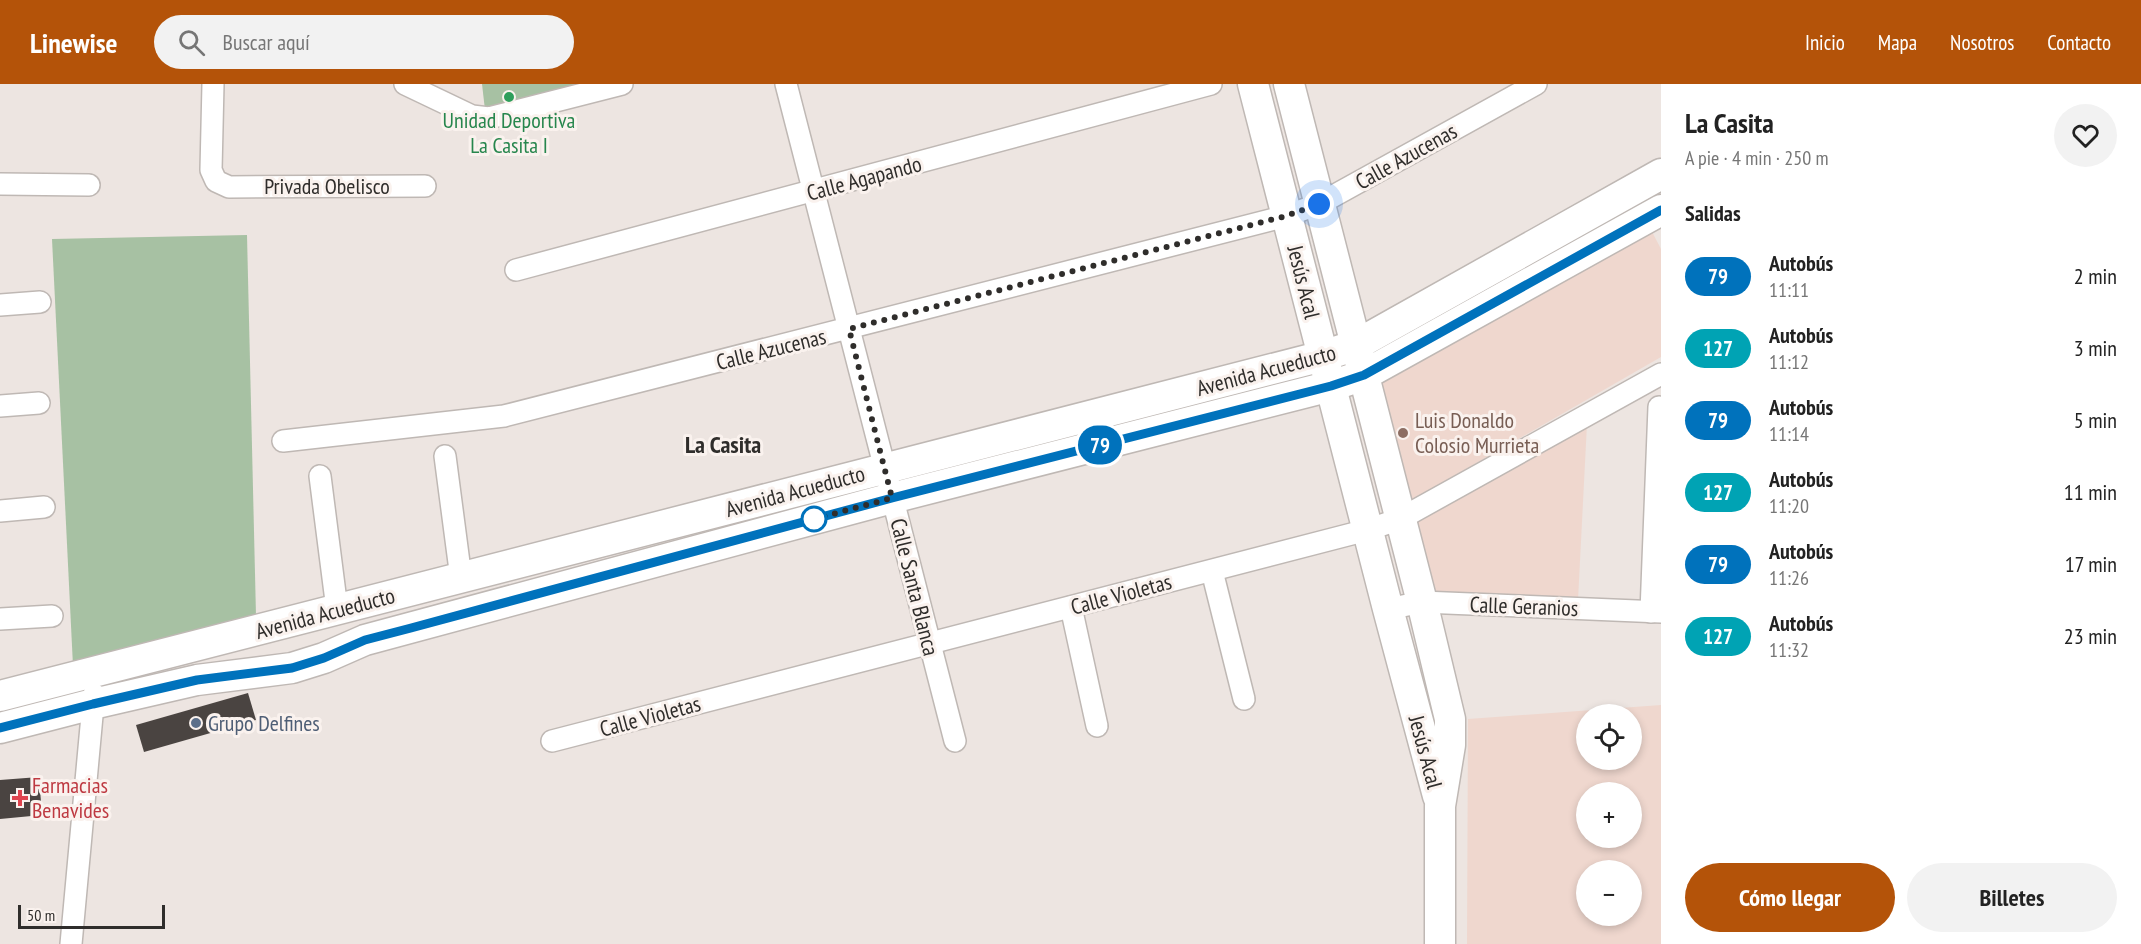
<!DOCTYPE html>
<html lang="es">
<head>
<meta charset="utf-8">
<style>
	body { margin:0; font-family:"PT Sans Narrow",sans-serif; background:#f2f2f2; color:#222; height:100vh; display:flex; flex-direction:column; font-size:22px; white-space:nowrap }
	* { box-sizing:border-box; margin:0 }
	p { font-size:20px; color:#767676 }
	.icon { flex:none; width:33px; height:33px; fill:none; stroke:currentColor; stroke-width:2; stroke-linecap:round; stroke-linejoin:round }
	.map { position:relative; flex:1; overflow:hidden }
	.sheet { display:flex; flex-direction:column; background:#fff; width:480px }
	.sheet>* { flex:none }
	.badge { padding:0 12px; border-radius:20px; font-size:21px; line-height:39px }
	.controls { position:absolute; left:1576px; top:620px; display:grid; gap:12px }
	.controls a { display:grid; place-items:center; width:66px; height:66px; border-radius:50%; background:#fff; box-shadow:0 3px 9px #0003; font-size:30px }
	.scale { position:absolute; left:18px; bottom:15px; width:147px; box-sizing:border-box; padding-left:6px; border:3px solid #2f2d2b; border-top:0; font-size:16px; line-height:21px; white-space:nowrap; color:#2f2d2b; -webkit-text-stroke:4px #faf2ee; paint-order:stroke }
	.you { position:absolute; width:30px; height:30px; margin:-15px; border:4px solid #fff; border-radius:50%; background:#1a73e8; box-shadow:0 0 0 9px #1a73e833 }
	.map>.badge { position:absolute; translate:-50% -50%; box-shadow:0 0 0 3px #fff }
	h2 { padding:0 24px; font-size:22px; line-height:54px }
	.round { display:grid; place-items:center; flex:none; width:63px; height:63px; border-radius:32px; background:#f2f2f2 }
	.summary { display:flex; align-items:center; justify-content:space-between; height:102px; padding:0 24px }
	h1 { font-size:28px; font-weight:800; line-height:45px }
	.cta { display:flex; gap:12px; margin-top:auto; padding:12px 24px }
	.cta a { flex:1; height:69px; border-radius:36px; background:#b45309; color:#fff; font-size:24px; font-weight:800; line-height:69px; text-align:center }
	.cta a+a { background:#f2f2f2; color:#222 }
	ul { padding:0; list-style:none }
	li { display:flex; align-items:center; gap:18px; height:72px; padding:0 24px }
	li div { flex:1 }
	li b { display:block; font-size:22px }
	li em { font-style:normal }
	li .badge { min-width:66px; font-weight:700; text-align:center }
	header { display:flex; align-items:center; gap:36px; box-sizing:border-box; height:84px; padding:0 30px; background:#b45309; color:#fff }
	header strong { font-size:28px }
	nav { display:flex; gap:33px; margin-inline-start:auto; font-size:21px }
	.search { width:420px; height:54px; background:#f2f2f2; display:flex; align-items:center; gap:15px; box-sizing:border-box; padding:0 21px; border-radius:33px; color:#767676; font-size:22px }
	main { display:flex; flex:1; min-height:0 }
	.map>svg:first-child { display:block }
	.education { fill:#efd7ce; fill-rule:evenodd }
	.green { fill:#a7c1a3 }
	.building { fill:#4a4441 }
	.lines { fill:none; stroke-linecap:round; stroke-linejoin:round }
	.street-casing { stroke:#bfb8b4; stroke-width:24 }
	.secondary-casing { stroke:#bfb8b4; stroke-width:33 }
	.street { stroke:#fff; stroke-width:21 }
	.secondary { stroke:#fff; stroke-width:30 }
	.line-casing { stroke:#fff; stroke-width:14 }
	.line { stroke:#0072bc; stroke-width:9 }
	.walk { stroke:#2f2d2b; stroke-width:6; stroke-dasharray:0 10.8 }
	.leisure-dot { fill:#2e9e5b; stroke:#faf2ee; stroke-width:2 }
	.education-dot { fill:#8d6e63; stroke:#faf2ee; stroke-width:2 }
	.stop-dot { fill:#fff; stroke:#0072bc; stroke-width:3 }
	.service-dot { fill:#5c6f8a; stroke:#faf2ee; stroke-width:2 }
	.health-dot { fill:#e0444e; stroke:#faf2ee; stroke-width:2 }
	.labels { text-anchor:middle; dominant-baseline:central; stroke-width:6; stroke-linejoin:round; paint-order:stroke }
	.leisure-label { font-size:22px; fill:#27864d; stroke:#faf2ee }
	.street-label { font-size:22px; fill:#2f2d2b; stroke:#faf2ee }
	.education-label { font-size:22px; fill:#785e54; stroke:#faf2ee; text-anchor:start }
	.service-label { font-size:22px; fill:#4e5e75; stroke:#faf2ee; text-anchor:start }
	.health-label { font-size:22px; fill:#be3a42; stroke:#faf2ee; text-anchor:start }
	.neighbourhood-label { font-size:24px; font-weight:bold; fill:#2f2d2b; stroke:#faf2ee }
</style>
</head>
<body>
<header>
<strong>Linewise</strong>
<div class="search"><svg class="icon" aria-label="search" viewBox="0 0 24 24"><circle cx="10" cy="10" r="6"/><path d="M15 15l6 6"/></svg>Buscar aquí</div>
<nav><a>Inicio</a><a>Mapa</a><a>Nosotros</a><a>Contacto</a></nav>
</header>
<main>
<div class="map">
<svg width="1661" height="860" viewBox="0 0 1661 860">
	<rect width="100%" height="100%" fill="#ede5e1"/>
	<!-- education -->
	<g class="education">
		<path d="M1649 142 1661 165V273L1405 420 1377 293Z"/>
		<path d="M1587 340 1578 516 1432 510 1413 437Z"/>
		<path d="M1661 621V860H1467L1468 635ZM1587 630H1632V675H1587ZM1587 708H1632V753H1587ZM1587 786H1632V831H1587Z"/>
	</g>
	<!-- green -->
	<g class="green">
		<path d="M482 0H583L485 26Z"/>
		<path d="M247 151 256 532 73 582 52 155Z"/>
	</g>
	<!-- building -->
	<g class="building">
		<path d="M248 609 256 636 144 668 136 641Z"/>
		<path d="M39 693 42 731 0 735V696Z"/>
	</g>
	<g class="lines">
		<defs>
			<g id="street">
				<path d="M213 0 211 86 216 97 229 103 425 102"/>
				<path d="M405 0 472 32 489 34 622 0"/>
				<path d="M786 0 955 657"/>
				<path d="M0 100 89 101"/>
				<path d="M516 186 1211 0"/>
				<path d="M0 221 40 218"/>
				<path d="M0 322 39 319"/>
				<path d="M283 357 504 332 1286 132 1319 120 1536 0"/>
				<path d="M445 372 461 494"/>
				<path d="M320 392 337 525"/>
				<path d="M0 427 44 423"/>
				<path d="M1212 487 1244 615"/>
				<path d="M1071 523 1097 642"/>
				<path d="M1388 525 1422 518 1661 528"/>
				<path d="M1651 528 1659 323"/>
				<path d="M0 535 52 532"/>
				<path d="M552 657 1367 446 1400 435 1661 290"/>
				<path d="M71 860 94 610"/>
			</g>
			<g id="secondary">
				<path d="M1253 0 1388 525 1438 712"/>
				<path d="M1289 0 1422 518 1450 635V661L1440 722V860"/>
				<path d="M0 612 1323 272 1356 261 1661 90"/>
				<path d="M0 644 93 620 197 596 292 584 324 574 365 556 892 414 1331 302 1364 291 1661 126"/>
			</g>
		</defs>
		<!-- street casing -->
		<use href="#street" class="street-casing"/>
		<!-- secondary casing -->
		<use href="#secondary" class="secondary-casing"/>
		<!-- street -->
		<use href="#street" class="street"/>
		<!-- secondary -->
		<use href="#secondary" class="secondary"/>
	</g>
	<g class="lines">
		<defs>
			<path id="line" d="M0 644 93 620 197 596 292 584 324 574 365 556 411 544 892 414 1331 302 1364 291 1661 126"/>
		</defs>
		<!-- line casing -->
		<use href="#line" class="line-casing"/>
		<!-- line -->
		<use href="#line" class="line"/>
		<!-- walk -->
		<path class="walk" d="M814 435 892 414 849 245 1286 132 1319 120"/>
	</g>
	<!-- markers -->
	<circle class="leisure-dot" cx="509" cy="13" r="6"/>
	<circle class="education-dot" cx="1403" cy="349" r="6"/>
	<circle class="stop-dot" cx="814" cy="435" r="12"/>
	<circle class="service-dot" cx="196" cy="639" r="6"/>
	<path class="health-dot" d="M17 705h6v6h6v6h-6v6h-6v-6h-6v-6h6z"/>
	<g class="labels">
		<!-- leisure labels -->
		<g class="leisure-label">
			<text x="509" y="36">Unidad Deportiva<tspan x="509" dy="25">La Casita I</tspan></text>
		</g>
		<!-- street labels -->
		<g class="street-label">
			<text transform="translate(1406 72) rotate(-29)">Calle Azucenas</text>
			<text transform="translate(864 94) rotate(-15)">Calle Agapando</text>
			<text x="327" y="102">Privada Obelisco</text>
			<text transform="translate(1304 198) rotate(76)">Jesús Acal</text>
			<text transform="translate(771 265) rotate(-14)">Calle Azucenas</text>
			<text transform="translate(1266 286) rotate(-15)">Avenida Acueducto</text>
			<text transform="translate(795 407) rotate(-15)">Avenida Acueducto</text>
			<text transform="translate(915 503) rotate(76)">Calle Santa Blanca</text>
			<text transform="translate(1121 510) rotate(-15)">Calle Violetas</text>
			<text transform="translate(1524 522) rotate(2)">Calle Geranios</text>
			<text transform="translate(325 529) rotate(-15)">Avenida Acueducto</text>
			<text transform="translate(650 632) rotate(-15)">Calle Violetas</text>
			<text transform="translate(1426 668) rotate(75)">Jesús Acal</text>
		</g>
		<!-- education labels -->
		<g class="education-label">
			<text x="1415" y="336">Luis Donaldo<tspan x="1415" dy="25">Colosio Murrieta</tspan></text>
		</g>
		<!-- service labels -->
		<g class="service-label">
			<text x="208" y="639">Grupo Delfines</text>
		</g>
		<!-- health labels -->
		<g class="health-label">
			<text x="32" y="701">Farmacias<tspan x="32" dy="25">Benavides</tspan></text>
		</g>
		<!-- neighbourhood labels -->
		<g class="neighbourhood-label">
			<text x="723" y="360">La Casita</text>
		</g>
	</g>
</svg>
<div class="controls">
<a><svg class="icon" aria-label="locate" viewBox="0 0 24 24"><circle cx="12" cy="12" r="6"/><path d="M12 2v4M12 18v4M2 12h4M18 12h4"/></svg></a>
<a>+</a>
<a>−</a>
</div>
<div class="scale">50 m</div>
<div class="you" style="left:1319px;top:120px"></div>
<b class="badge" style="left:1100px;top:361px;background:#0072bc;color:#fff">79</b>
</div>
<section class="sheet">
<div class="summary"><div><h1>La Casita</h1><p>A pie · 4 min · 250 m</p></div><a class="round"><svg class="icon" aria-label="heart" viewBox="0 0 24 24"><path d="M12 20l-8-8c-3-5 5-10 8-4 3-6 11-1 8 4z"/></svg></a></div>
<h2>Salidas</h2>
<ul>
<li><span class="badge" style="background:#0072bc;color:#fff">79</span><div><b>Autobús</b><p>11:11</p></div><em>2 min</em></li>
<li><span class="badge" style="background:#00a3b4;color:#fff">127</span><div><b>Autobús</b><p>11:12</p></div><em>3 min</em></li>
<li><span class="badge" style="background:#0072bc;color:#fff">79</span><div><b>Autobús</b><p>11:14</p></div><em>5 min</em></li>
<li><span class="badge" style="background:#00a3b4;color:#fff">127</span><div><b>Autobús</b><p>11:20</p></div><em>11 min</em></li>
<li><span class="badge" style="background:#0072bc;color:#fff">79</span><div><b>Autobús</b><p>11:26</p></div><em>17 min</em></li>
<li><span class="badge" style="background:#00a3b4;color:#fff">127</span><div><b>Autobús</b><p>11:32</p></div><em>23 min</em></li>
</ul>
<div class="cta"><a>Cómo llegar</a><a>Billetes</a></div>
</section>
</main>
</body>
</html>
